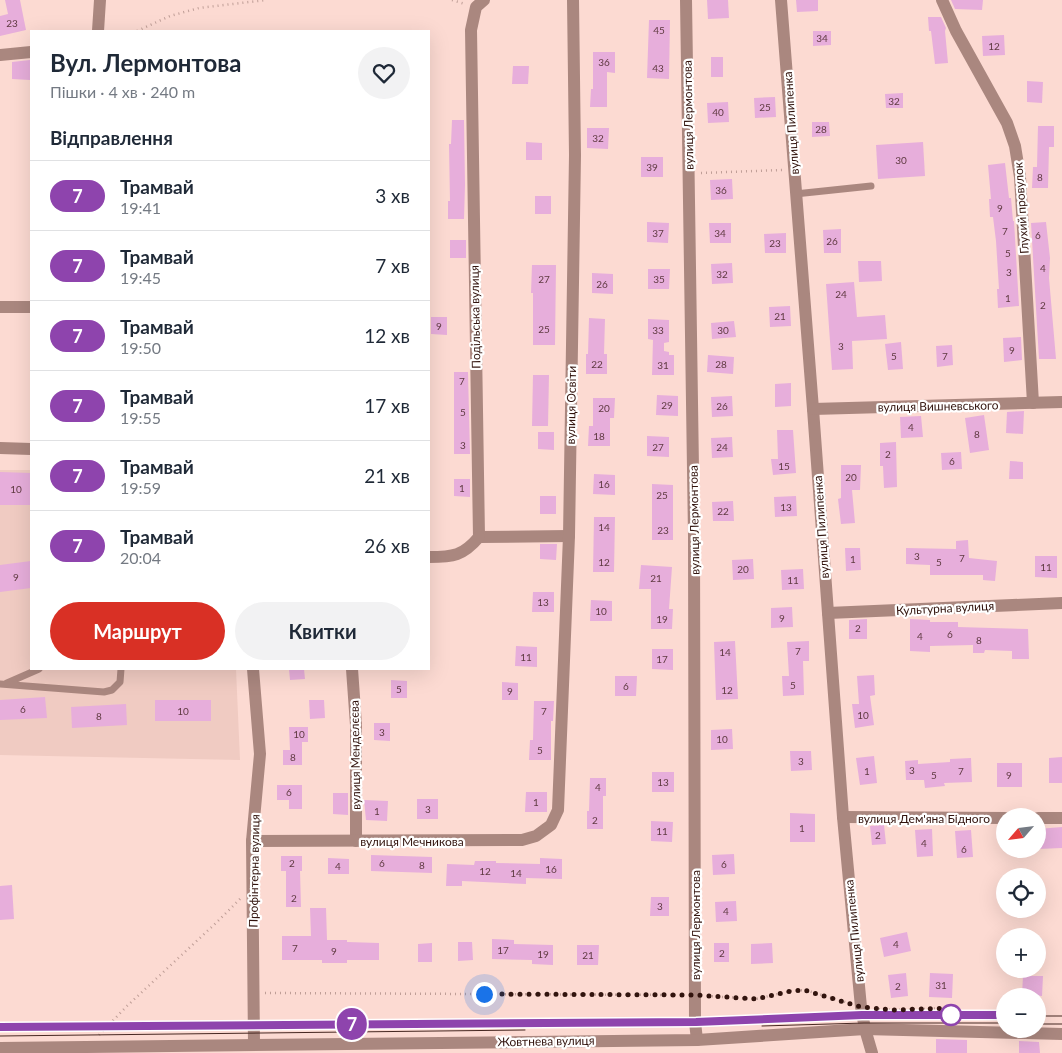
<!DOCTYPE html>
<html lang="uk">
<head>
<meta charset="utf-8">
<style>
	body { margin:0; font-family:Lato,sans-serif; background:#f2f2f3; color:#1f2937; height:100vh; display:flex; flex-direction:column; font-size:19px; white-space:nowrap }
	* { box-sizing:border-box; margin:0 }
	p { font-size:16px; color:#747a83 }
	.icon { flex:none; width:28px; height:28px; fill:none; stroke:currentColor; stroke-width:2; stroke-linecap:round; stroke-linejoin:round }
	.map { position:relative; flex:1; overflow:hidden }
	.details { position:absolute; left:30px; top:30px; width:400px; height:640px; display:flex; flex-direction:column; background:#fff; border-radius:0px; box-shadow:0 5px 20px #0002 }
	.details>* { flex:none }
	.badge { padding:0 10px; border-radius:16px; font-size:18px; line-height:32px }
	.needle { width:32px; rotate:242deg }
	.tools { position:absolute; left:996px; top:808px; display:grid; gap:10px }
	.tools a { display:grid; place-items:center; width:50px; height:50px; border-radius:50%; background:#fff; box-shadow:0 5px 20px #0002; font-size:25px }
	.you { position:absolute; width:25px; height:25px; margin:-12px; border:4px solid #fff; border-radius:50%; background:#1a73e8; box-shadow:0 0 0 8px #1a73e833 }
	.map>.badge { position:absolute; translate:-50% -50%; box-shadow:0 0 0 2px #fff }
	h2 { padding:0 20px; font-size:19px; line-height:45px }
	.round { display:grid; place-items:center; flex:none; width:52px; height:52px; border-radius:26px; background:#f2f2f3 }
	.headline { display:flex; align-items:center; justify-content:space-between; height:85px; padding:0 20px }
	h1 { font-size:24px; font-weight:700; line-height:38px }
	.primary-button { display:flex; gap:10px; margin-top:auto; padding:10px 20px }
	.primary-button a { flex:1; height:58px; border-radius:30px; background:#d93025; color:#fff; font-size:20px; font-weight:700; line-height:58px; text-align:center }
	.primary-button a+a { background:#f2f2f3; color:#1f2937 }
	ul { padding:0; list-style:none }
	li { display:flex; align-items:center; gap:15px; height:70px; padding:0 20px; border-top:1px solid #e0e1e3 }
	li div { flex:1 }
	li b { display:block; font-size:19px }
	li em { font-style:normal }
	li .badge { min-width:55px; font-weight:700; text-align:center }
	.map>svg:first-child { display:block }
	.built { fill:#f0cbc2 }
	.building { fill:#e7aedb }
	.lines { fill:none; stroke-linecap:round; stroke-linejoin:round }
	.path { stroke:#bf9e97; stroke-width:2.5; stroke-dasharray:1 4; stroke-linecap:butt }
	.lane { stroke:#aa877f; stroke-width:7 }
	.street { stroke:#aa877f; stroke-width:12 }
	.tram { stroke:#472822; stroke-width:1 }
	.line-casing { stroke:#fff; stroke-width:11 }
	.line { stroke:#8e44ad; stroke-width:8 }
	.walk { stroke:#32140e; stroke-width:5; stroke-dasharray:0 9 }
	.stop-dot { fill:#fff; stroke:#8e44ad; stroke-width:2.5 }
	.labels { text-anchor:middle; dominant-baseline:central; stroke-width:4.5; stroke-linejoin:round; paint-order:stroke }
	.number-label { font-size:10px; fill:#5f3a41 }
	.street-label { font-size:12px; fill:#32140e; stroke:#fff }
</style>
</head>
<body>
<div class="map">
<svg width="1062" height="1053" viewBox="0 0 1062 1053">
	<rect width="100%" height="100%" fill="#fcdad2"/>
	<!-- built -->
	<path class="built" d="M0 470H31V669H236L240 760 0 755Z"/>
	<!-- building -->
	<g class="building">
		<path d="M5 0H20L26 30 0 36V16L8 14Z"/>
		<path d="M707 0H728L729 18 708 19Z"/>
		<path d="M796 0H818V11L797 12Z"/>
		<path d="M951 0H983L982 10 955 9Z"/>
		<path d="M928 17H941L946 28 945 31 948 63 935 64 931 31H929Z"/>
		<path d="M649 20H670L669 79 647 78Z"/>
		<path d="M813 31H831V45L813 46Z"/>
		<path d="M1004 35 1005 55 983 56 982 36Z"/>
		<path d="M593 52H615V73L607 72V107H590L591 89H593Z"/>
		<rect x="711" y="57" width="12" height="20"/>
		<path d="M30 60V80L12 79V62Z"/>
		<path d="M513 66H529L528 84H512Z"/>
		<path d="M1027 81 1043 82 1042 103 1027 102Z"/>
		<path d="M903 93V108H886L885 94Z"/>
		<path d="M775 97 776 117 755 118 754 98Z"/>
		<path d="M728 102 729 122 708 123 707 103Z"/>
		<path d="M452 120H464L465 185 464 219H448V201H450L449 144H451Z"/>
		<path d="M812 122H829L830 136 812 137Z"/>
		<path d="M1038 126H1054V147H1049L1048 188H1032L1033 167H1037Z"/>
		<path d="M587 128H609L608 149 587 148Z"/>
		<path d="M526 142 542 143V160H526Z"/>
		<path d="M923 142 925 176 878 179 876 145Z"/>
		<rect x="641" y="157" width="22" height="20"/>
		<path d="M1005 163 1009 198H1011L1013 221H1014L1019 306 998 308 997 289H999L996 241 993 217H990L989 199H991L988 165Z"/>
		<path d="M732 179 733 199 711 200 710 180Z"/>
		<rect x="535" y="196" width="16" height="18"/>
		<path d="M647 222 669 223 668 243 647 242Z"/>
		<path d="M1046 222 1050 258 1049 278 1056 359H1039L1031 223Z"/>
		<path d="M709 223H731V243H710Z"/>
		<path d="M841 229V253H824L823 230Z"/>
		<path d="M786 233V253H765L764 234Z"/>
		<rect x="450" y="240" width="16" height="18"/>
		<path d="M858 261H881L882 281 859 282Z"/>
		<path d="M732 263 733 283 712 284 711 264Z"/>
		<path d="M532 265H556L555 345H533V293H531Z"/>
		<path d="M648 269H670L669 289H648Z"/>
		<path d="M592 273 613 274V294L592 293Z"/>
		<path d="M854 282 857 317 885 315 887 339 852 341 853 369 832 370 826 284Z"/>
		<path d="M790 306 791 326 770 327 769 307Z"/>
		<path d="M431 317H447V335L431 334Z"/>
		<path d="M589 318 605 319 604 354H607V374H586V354H588Z"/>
		<path d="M648 319 669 320V342L664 343V351L669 352V355H674V375H652L653 340 648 339Z"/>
		<path d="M734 321 736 337 712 339 711 323Z"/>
		<path d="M1021 337 1022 360 1004 362 1003 338Z"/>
		<path d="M901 342 903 369 888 370 885 344Z"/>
		<path d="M952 345 953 365 937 367 936 346Z"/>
		<path d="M708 355 734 357 733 374 707 372Z"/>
		<path d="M454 372H468L470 454H454Z"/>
		<path d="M533 375H549L548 426H532Z"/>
		<path d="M791 383V406L775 407V384Z"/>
		<path d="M657 395 678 396V416L656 415Z"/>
		<path d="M732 396 733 416 712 417 711 397Z"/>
		<path d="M593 398H615L614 418H610V446H588L589 426H593Z"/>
		<path d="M1024 411 1023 434 1006 433 1007 412Z"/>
		<path d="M984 415 989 450 970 453 965 418Z"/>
		<path d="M921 416 923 437 901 438 900 417Z"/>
		<path d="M777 430H793L796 473 773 475 771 459H778Z"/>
		<path d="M538 432H554V450L538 449Z"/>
		<path d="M647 436 669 437V457L647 456Z"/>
		<path d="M732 437 733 457 712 458 711 438Z"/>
		<path d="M896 442 897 487 884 488 883 466H880V443Z"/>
		<path d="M961 452 962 469 942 470 941 453Z"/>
		<path d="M1010 461 1023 462V479H1009Z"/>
		<path d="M841 465H861L860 490H852L855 523 841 524 838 499 841 498Z"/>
		<path d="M0 472 31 473V505H0Z"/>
		<path d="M594 474 615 475V495L593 494Z"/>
		<path d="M454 479H470V497L454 496Z"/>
		<path d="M652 484 673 485V540H652Z"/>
		<rect x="540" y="496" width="16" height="18"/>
		<path d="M796 496 797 516 775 517 774 497Z"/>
		<path d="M733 501 734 521H713L712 502Z"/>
		<path d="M594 517H615L614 572H593Z"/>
		<path d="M968 540 969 558 997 561 995 581 983 580V575H930V565L906 564V548L956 549V541Z"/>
		<path d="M540 544H557L556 560 540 559Z"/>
		<path d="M845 548H860L861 570 846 571Z"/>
		<path d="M1035 556H1057V578L1035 577Z"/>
		<path d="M753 559 754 579 733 580 732 560Z"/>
		<path d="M31 561V588L0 592V565Z"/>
		<path d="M641 565 672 567 669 609H673L672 629H651V589H639Z"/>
		<path d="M803 569 804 589 782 590 781 570Z"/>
		<path d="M533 592H554V612H532Z"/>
		<path d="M591 600 612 601V621H590Z"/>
		<path d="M792 607 793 627 771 628V608Z"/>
		<path d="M867 619V639H849V620Z"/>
		<path d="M910 619 930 620V622H958V627L1028 629 1029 659H1012V651L985 650 984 653H973V645L930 646V652L910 651Z"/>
		<path d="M735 641 738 699 716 700 714 642Z"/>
		<path d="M809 641V661H803L804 695 783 696 782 676H789L787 642Z"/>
		<path d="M516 646 537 647V667L515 666Z"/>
		<path d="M652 649H673V670L652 669Z"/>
		<path d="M289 669H304L305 679 290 680Z"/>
		<path d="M874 675 875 695 870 696 874 725 855 728 852 704H859L857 676Z"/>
		<path d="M615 676H637L636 696H615Z"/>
		<path d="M391 680 407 681V698H391Z"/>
		<path d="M502 682 518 683V700H502Z"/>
		<path d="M45 697 47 718 0 720V700Z"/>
		<rect x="155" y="700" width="56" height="21"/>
		<path d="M309 700H324L325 718 310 719Z"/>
		<path d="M534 701H554L553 721H551V760H529L530 740H533Z"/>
		<path d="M126 704 127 725 72 728 71 707Z"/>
		<path d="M374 723H390V741L374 740Z"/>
		<path d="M289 727H308V742H302V765H283V750H290Z"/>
		<path d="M732 729 733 749 711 750V730Z"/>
		<path d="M790 751H811L812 770 791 771Z"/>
		<path d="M874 756 877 783 860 785 856 758Z"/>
		<path d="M1062 757V783H1049V758Z"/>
		<path d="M971 758 972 782 944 783 945 786 925 788 924 780H906L905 761 918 760V764L950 762V759Z"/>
		<rect x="997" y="763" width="25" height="24"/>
		<rect x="652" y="772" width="22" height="20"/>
		<path d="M590 778H606V796H603V829H587V811H589Z"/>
		<path d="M277 785H302V809H289V800H277Z"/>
		<path d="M526 792H547V812H525Z"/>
		<path d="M333 793H348V815L333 814Z"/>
		<rect x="417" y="799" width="21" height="20"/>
		<path d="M364 800 388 801 387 821 366 820Z"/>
		<path d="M790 813 815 814V842H790Z"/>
		<path d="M651 821 673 822 672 842 651 841Z"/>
		<path d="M884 825 886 844 872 845 870 826Z"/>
		<path d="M1062 827V848L1038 849V829Z"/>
		<path d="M932 829 933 856 917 857 915 830Z"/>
		<path d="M971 830 973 857 957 858 955 831Z"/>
		<path d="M734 854 735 874 713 875 712 855Z"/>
		<path d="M371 855 432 857V873L371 871Z"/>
		<path d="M281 856H302V871H300L301 907H286V871H281Z"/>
		<path d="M328 858 349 859V874H328Z"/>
		<path d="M540 858 562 859V879L526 878V884L462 881V886H446L447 864 474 865 475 861H496V863L540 864Z"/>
		<path d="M12 885 14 919 0 920V886Z"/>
		<path d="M651 897H669V916H650Z"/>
		<path d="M736 901 737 921 716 922 715 902Z"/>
		<path d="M310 908H326L327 940H347V942L379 943V960H347V963H322V960H282V936H311Z"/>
		<path d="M907 932 911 951 884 957 880 938Z"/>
		<path d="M492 939 514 940V944L553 945V965L532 964V960L492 959Z"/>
		<path d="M458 942H472L473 960 458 961Z"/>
		<path d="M432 943V962H418V944Z"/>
		<rect x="714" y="943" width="15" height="19"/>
		<path d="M772 943 773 963 751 964V944Z"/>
		<path d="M577 945H599L598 965H577Z"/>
		<path d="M906 973 908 996 891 998 888 975Z"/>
		<path d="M930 973 953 974 952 998 929 997Z"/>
		<path d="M1023 976H1043L1042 996 1022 995Z"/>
		<path d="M936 1039 967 1040V1053H936Z"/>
		<path d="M1019 1041 1039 1042 1040 1053H1019Z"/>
	</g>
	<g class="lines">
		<!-- path -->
		<g class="path">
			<path d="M452 0 465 4"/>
			<path d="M137 31 170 16 199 8 266 0"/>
			<path d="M701 173 782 170"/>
			<path d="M265 993 682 995"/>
			<path d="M707 996 756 999 791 991 805 990 849 1003"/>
			<path d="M874 1009 894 1010 950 1008 951 1015"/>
			<path d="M99 1035 127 1006 217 922 241 898"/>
		</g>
		<!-- lane -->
		<g class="lane">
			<path d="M795 194 871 186"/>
			<path d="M7 683 39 669"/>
			<path d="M0 684 104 692 112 690 120 682 121 669"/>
		</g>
		<!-- street -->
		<g class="street">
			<path d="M484 0 476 7 471 30 479 537 569 536"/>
			<path d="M686 0 694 536 695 1022 697 1040"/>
			<path d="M781 0 813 409 843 817 861 1007 865 1029 872 1053"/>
			<path d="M942 0 956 31 1007 123 1015 146 1020 177 1033 403"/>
			<path d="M98 31 100 0"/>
			<path d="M0 55 31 52"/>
			<path d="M0 307H31"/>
			<path d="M813 409 1062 402"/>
			<path d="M0 448 31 449"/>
			<path d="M429 557C453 557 463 556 479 537"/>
			<path d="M828 613 1062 603"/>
			<path d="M253 669 260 754 252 841 254 1044"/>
			<path d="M352 669 356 725V841"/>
			<path d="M843 817 1005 818"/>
			<path d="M1038 818H1062"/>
			<path d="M252 841 522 840 536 836 551 825 558 810 569 536 575 155 573 0"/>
			<path d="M0 1048 697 1040 865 1029 1062 1034"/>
		</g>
		<!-- tram -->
		<g class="tram">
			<path d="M1038 1016H1062"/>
			<path d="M1038 1024H1062"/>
			<path d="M762 1026 864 1023H1005"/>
			<path d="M0 1027 695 1022 863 1015H1005"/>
			<path d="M0 1036 525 1030"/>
		</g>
	</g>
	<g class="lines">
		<defs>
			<path id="line" d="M0 1027 696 1022 862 1015H1005"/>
		</defs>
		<!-- line casing -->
		<use href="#line" class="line-casing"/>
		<!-- line -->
		<use href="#line" class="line"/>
		<!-- walk -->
		<path class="walk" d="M484 994 695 995 756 999 791 991 804 990 861 1007 894 1010 950 1008 951 1015"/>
	</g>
	<!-- markers -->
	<circle class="stop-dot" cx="951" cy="1015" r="10"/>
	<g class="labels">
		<!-- number labels -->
		<g class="number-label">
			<text x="12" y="23">23</text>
			<text x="659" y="30">45</text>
			<text x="822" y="38">34</text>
			<text x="994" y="46">12</text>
			<text x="604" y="62">36</text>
			<text x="658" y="68">43</text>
			<text x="894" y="101">32</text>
			<text x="765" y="107">25</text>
			<text x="718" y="112">40</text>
			<text x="821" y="129">28</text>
			<text x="598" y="138">32</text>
			<text x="901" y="160">30</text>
			<text x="652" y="167">39</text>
			<text x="1040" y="177">8</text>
			<text x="721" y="190">36</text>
			<text x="1000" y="208">9</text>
			<text x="1005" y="231">7</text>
			<text x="658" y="233">37</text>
			<text x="720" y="233">34</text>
			<text x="1038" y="235">6</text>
			<text x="832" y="241">26</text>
			<text x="775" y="243">23</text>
			<text x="1008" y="253">5</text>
			<text x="1043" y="268">4</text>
			<text x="1009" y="272">3</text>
			<text x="722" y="274">32</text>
			<text x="544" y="279">27</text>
			<text x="659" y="279">35</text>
			<text x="602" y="284">26</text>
			<text x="841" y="294">24</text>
			<text x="1008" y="298">1</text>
			<text x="1043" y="305">2</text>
			<text x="780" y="316">21</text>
			<text x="439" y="326">9</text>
			<text x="544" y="329">25</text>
			<text x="658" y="330">33</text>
			<text x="723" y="330">30</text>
			<text x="841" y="346">3</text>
			<text x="1012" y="350">9</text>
			<text x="894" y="356">5</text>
			<text x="945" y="356">7</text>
			<text x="597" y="364">22</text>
			<text x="721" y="364">28</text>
			<text x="663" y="365">31</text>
			<text x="462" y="381">7</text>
			<text x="667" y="405">29</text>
			<text x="722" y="406">26</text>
			<text x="604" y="408">20</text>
			<text x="463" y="412">5</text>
			<text x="911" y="427">4</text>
			<text x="977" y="434">8</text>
			<text x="599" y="436">18</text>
			<text x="463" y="445">3</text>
			<text x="658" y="447">27</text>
			<text x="722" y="447">24</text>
			<text x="888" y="454">2</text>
			<text x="952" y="461">6</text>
			<text x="784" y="466">15</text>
			<text x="851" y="477">20</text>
			<text x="604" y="484">16</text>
			<text x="462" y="488">1</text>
			<text x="16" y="489">10</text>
			<text x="662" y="495">25</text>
			<text x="786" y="507">13</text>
			<text x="723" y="511">22</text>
			<text x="604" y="527">14</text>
			<text x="663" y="530">23</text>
			<text x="917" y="556">3</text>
			<text x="962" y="558">7</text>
			<text x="853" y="559">1</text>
			<text x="604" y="562">12</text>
			<text x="939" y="562">5</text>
			<text x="1046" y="567">11</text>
			<text x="743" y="569">20</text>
			<text x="16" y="577">9</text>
			<text x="656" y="578">21</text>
			<text x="793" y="580">11</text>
			<text x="543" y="602">13</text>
			<text x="601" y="611">10</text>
			<text x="782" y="618">9</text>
			<text x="662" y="619">19</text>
			<text x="858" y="628">2</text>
			<text x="950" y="634">6</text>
			<text x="920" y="636">4</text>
			<text x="979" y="640">8</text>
			<text x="798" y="651">7</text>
			<text x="725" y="652">14</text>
			<text x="526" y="657">11</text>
			<text x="662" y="659">17</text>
			<text x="793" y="685">5</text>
			<text x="626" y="686">6</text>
			<text x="399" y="689">5</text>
			<text x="727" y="690">12</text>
			<text x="510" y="691">9</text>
			<text x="23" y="709">6</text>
			<text x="183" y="711">10</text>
			<text x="544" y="711">7</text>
			<text x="863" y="715">10</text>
			<text x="99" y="716">8</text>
			<text x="382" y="732">3</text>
			<text x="299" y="734">10</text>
			<text x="722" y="739">10</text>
			<text x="540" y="750">5</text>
			<text x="293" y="757">8</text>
			<text x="801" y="761">3</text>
			<text x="912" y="770">3</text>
			<text x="867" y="771">1</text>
			<text x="961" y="771">7</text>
			<text x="934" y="775">5</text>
			<text x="1009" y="775">9</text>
			<text x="663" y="782">13</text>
			<text x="598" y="787">4</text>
			<text x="289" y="792">6</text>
			<text x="536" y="802">1</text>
			<text x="428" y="809">3</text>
			<text x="377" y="811">1</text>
			<text x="595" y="820">2</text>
			<text x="802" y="828">1</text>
			<text x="662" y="831">11</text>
			<text x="878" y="835">2</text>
			<text x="924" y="843">4</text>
			<text x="964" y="849">6</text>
			<text x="292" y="863">2</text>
			<text x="382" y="863">6</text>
			<text x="724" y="864">6</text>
			<text x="422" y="865">8</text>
			<text x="338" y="866">4</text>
			<text x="551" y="869">16</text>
			<text x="485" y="871">12</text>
			<text x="516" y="873">14</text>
			<text x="294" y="898">2</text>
			<text x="660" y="906">3</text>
			<text x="726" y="911">4</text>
			<text x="896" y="944">4</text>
			<text x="295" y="948">7</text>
			<text x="503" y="950">17</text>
			<text x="334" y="951">9</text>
			<text x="722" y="953">2</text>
			<text x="543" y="954">19</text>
			<text x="588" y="955">21</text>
			<text x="941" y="985">31</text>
			<text x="898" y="986">2</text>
		</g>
		<!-- street labels -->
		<g class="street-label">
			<text transform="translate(688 115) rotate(-91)">вулиця Лермонтова</text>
			<text transform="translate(791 123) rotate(-94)">вулиця Пилипенка</text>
			<text transform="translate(1021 208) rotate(-94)">Глухий провулок</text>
			<text transform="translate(475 317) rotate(-91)">Подільська вулиця</text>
			<text transform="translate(571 405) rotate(-89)">вулиця Освіти</text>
			<text transform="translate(938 406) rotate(-1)">вулиця Вишневського</text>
			<text transform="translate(694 520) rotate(-91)">вулиця Лермонтова</text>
			<text transform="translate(821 527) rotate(-94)">вулиця Пилипенка</text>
			<text transform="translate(945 608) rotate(-3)">Культурна вулиця</text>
			<text transform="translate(355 755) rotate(-91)">вулиця Менделєєва</text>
			<text x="924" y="818">вулиця Дем'яна Бідного</text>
			<text x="412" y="841">вулиця Мечникова</text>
			<text transform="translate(254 871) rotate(-89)">Профінтерна вулиця</text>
			<text transform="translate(695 925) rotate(-90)">вулиця Лермонтова</text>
			<text transform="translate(854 931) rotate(-96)">вулиця Пилипенка</text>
			<text transform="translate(546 1041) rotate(-1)">Жовтнева вулиця</text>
		</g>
	</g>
</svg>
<div class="tools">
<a><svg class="needle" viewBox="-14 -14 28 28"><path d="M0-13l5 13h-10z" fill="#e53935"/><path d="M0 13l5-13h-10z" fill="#747a83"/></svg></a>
<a><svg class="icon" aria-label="locate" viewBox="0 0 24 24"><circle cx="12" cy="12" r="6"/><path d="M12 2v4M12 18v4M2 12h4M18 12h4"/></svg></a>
<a>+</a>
<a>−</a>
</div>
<div class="you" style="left:484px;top:994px"></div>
<b class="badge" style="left:352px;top:1024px;background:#8e44ad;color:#fff">7</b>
<section class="details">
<div class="headline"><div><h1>Вул. Лермонтова</h1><p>Пішки · 4 хв · 240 m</p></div><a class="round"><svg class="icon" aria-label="heart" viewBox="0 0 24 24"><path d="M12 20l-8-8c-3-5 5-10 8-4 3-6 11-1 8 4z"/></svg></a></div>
<h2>Відправлення</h2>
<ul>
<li><span class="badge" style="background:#8e44ad;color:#fff">7</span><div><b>Трамвай</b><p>19:41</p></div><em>3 хв</em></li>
<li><span class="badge" style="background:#8e44ad;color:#fff">7</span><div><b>Трамвай</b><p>19:45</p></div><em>7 хв</em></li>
<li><span class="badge" style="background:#8e44ad;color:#fff">7</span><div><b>Трамвай</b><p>19:50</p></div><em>12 хв</em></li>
<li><span class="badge" style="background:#8e44ad;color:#fff">7</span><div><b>Трамвай</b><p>19:55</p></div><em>17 хв</em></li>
<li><span class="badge" style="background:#8e44ad;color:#fff">7</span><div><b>Трамвай</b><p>19:59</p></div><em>21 хв</em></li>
<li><span class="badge" style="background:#8e44ad;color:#fff">7</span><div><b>Трамвай</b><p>20:04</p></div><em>26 хв</em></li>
</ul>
<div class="primary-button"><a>Маршрут</a><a>Квитки</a></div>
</section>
</div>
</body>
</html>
